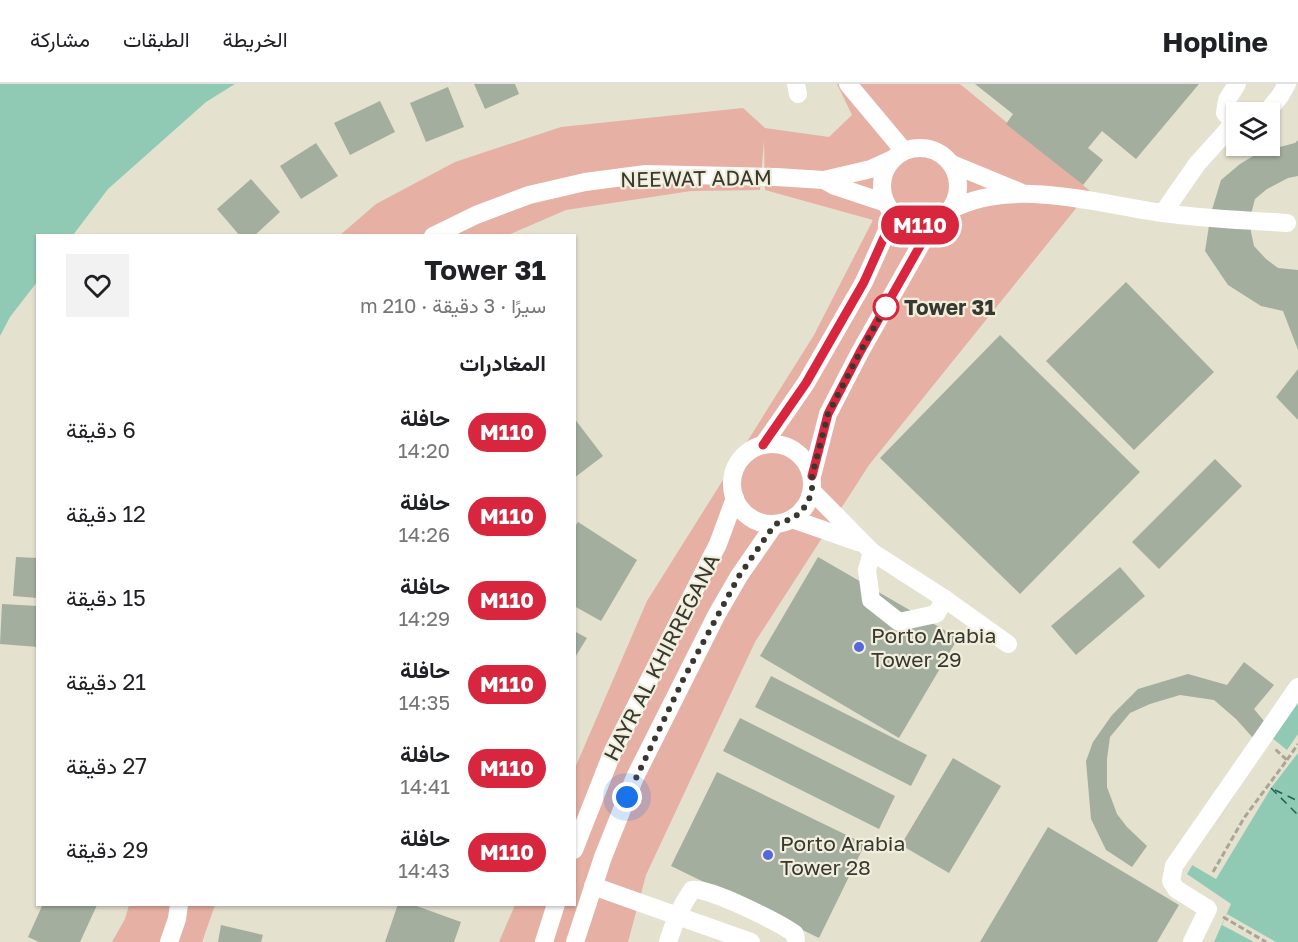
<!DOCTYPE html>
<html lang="ar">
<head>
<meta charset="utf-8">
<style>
	body { margin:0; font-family:"Golos Text",Vazirmatn,sans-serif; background:#f2f2f2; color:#202124; direction:rtl; height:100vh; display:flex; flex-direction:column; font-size:22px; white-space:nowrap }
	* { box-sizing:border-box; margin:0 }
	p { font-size:20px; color:#757577 }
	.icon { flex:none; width:33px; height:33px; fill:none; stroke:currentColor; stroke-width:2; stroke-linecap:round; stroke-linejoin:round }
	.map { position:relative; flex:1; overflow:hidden; direction:ltr }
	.drawer { position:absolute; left:36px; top:150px; width:540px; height:672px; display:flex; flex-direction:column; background:#fff; border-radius:0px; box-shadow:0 2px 4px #0004; direction:rtl }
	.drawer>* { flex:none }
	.badge { padding:0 12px; border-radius:20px; font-size:21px; line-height:39px }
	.tools { position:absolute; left:1226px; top:18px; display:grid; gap:12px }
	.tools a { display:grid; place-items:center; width:54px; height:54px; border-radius:0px; background:#fff; box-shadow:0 2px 4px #0004; font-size:30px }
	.you { position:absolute; width:30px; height:30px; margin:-15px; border:4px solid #fff; border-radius:50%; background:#1a73e8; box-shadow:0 0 0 9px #1a73e833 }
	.map>.badge { position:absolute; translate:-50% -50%; box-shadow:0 0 0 3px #fff }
	h2 { padding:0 30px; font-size:22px; line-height:54px }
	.round { display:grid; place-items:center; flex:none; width:63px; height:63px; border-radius:0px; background:#f2f2f2 }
	.head { display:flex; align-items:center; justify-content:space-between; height:102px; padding:0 30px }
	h1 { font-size:28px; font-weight:700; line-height:45px }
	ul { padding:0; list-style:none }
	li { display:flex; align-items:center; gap:18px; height:84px; padding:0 30px }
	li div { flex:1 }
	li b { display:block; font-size:22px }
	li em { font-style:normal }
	li .badge { min-width:66px; font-weight:700; text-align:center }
	header { display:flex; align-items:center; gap:36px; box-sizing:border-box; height:84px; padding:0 30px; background:#fff; border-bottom:2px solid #e0e0e0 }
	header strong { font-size:28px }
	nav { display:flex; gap:33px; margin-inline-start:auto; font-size:21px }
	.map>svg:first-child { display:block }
	.green { fill:#e6b0a4 }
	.water { fill:#90cab5 }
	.pier { fill:#e4e1cf }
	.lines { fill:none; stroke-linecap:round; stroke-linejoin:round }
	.ferry { stroke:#1d6450; stroke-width:1.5; stroke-dasharray:8 6; stroke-linecap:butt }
	.building { fill:#a4ae9f }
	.path { stroke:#a9a698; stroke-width:3; stroke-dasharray:6 3; stroke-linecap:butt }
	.minor { stroke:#fff; stroke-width:18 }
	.line-casing { stroke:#fff; stroke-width:14 }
	.line { stroke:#d7263d; stroke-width:9 }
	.walk { stroke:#383730; stroke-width:6; stroke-dasharray:0 10.8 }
	.stop-dot { fill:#fff; stroke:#d7263d; stroke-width:3 }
	.poi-dot { fill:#5567dd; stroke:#f1efdc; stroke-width:2 }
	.labels { text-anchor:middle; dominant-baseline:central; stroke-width:4.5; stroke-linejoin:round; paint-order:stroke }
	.street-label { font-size:21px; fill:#383730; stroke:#f1efdc }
	.stop-label { font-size:21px; font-weight:bold; fill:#383730; stroke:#f1efdc; text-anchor:start }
	.poi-label { font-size:21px; fill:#383730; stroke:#f1efdc; text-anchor:start }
</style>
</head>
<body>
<header>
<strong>Hopline</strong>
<nav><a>الخريطة</a><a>الطبقات</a><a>مشاركة</a></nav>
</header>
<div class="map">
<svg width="1298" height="858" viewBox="0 0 1298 858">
	<rect width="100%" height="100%" fill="#e4e1cf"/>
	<!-- green -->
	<g class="green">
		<path d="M837 0H960L1090 107 869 381 755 558 646 791 628 858H499L515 821 574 820 575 684 647 517 814 251 873 136 765 106 764 56 760 106 691 107 566 126 508 151 339 152 376 120 455 78 561 43 743 24 765 44 829 53 852 31Z"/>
		<path d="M129 821H215L202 858H112L125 835Z"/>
	</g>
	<!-- water -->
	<g class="water">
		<path d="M0 0H235L206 18 108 105 73 151 38 152 37 198 10 233 0 252Z"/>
		<path d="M1298 618V858H1214L1231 820 1187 790 1245 693Z"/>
	</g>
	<!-- pier -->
	<g class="pier">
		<path d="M1298 650V669L1271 704 1216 795 1192 781 1245 693 1272 654 1287 666Z"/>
		<path d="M1227 830 1276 858H1254L1222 841Z"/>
	</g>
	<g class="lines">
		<!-- ferry -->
		<g class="ferry">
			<path d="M1271 704 1298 731"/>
			<path d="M1275 706 1298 717"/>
		</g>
	</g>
	<!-- building -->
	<g class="building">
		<path d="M474 0H515L519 10 485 25Z"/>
		<path d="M975 0H1199L1136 75 1102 47 1088 64 1103 76 1083 101 1006 40 1013 30Z"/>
		<path d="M448 3 464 43 426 58 410 19Z"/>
		<path d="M380 17 395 48 350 71 334 39Z"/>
		<path d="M1298 56V92L1288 94 1267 105 1255 115 1250 134 1251 148 1254 162 1266 175 1278 184 1298 186V266L1283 227 1261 222 1228 201 1205 167 1211 129 1221 96 1240 80 1260 68 1295 59Z"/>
		<path d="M316 59 338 92 301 115 280 82Z"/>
		<path d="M251 95 280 128 254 152H240L217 125Z"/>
		<path d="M1126 198 1214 288 1134 366 1046 277Z"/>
		<path d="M1000 251 1140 388 1020 510 880 374Z"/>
		<path d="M1298 285V336L1276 313Z"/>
		<path d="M574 334 603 372 574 394Z"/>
		<path d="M1215 375 1242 402 1159 485 1132 458Z"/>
		<path d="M578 438 637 476 601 537 574 522V444Z"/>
		<path d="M16 473 38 474V514L13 512Z"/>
		<path d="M818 473 958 554 899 654 760 572Z"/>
		<path d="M1120 483 1145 512 1076 571 1051 542Z"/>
		<path d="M2 520 38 522V563L0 560Z"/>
		<path d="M574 547 587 554 574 575Z"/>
		<path d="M1244 578 1274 601 1254 625 1269 643 1254 655 1236 635 1214 616 1180 611 1150 620 1130 629 1110 653 1107 675V703L1117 730 1127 743 1147 762 1132 783 1106 766 1091 735 1086 677 1093 658 1112 631 1138 605 1188 590 1227 601Z"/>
		<path d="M771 592 927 671 911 702 755 623Z"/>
		<path d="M740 634 895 712 879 745 723 667Z"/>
		<path d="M953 674 1001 702 949 789 901 761Z"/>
		<path d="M717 688 865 760 819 854 671 782Z"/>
		<path d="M1048 743 1179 821 1157 858H980Z"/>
		<path d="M43 820H95L97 821 80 858H39L28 853Z"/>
		<path d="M398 820H411L461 838 454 858H385Z"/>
		<path d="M221 841 263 851 261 858H218Z"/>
	</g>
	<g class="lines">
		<!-- path -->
		<g class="path">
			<path d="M1287 676 1298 660"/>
			<path d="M1213 788 1244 734 1287 676 1275 665"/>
			<path d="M1223 833 1266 858"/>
		</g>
		<!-- minor -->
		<g class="minor">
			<path d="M796 0 798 10"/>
			<path d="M848 0 904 67"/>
			<path d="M1267 28 1280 12 1287 0"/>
			<path d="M1236 42 1225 29 1227 16 1237 0"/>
			<circle cx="920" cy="102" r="38"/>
			<path d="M952 80 1020 108"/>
			<path d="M824 96 835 102 886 119"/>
			<path d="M952 125C1015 93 1097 120 1163 129 1204 135 1246 136 1287 139"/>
			<path d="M1163 129 1197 80 1233 40"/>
			<path d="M433 152 476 131 529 111 585 98 646 90 776 93 824 96 871 85 893 75"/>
			<circle cx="772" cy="400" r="40"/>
			<path d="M763 361 806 299 864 198 894 131"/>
			<path d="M812 392 828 330 860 268 933 139"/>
			<path d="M812 407 872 468 945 515 1008 560"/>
			<path d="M792 435 858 458"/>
			<path d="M872 468 867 486 871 516 899 538 936 530 945 515"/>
			<path d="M574 766 613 667 718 460 735 414"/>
			<path d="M593 802 751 858"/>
			<path d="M169 858 177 835 179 820"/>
			<path d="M544 858 556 820"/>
			<path d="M575 858 603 773 635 693 717 530 739 492 775 440"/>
			<path d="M668 858C674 839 680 823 692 806 707 802 780 839 795 850L796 858"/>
			<path d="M1192 858 1208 825 1176 805 1171 797 1174 782 1298 603"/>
		</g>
	</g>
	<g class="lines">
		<defs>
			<path id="line" d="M763 361 806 299 864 198 894 131 912 140 933 139 860 268 828 330 812 392"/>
		</defs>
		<!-- line casing -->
		<use href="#line" class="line-casing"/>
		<!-- line -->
		<use href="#line" class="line"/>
		<!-- walk -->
		<path class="walk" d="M627 713 684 594 739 492 775 440 792 435 801 428 808 418 812 407V392L828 330 860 268 886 223"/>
	</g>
	<!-- markers -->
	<circle class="stop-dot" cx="886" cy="223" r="12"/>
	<g class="poi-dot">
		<circle cx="859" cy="563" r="6"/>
		<circle cx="768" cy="771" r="6"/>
	</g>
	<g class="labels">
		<!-- street labels -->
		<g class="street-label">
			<text transform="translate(696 94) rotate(-1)">NEEWAT ADAM</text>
			<text transform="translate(661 573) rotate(-63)">HAYR AL KHIRREGANA</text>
		</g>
		<!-- stop labels -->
		<g class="stop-label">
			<text x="904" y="223">Tower 31</text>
		</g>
		<!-- poi labels -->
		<g class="poi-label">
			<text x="871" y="551">Porto Arabia<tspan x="871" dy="24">Tower 29</tspan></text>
			<text x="780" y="759">Porto Arabia<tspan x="780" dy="24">Tower 28</tspan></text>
		</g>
	</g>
</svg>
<div class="tools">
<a><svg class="icon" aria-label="layers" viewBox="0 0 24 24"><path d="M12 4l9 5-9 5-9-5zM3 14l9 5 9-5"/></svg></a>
</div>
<div class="you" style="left:627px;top:713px"></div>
<b class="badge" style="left:920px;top:141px;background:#d7263d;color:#fff">M110</b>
<section class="drawer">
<div class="head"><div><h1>Tower 31</h1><p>سيرًا · 3 دقيقة · 210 m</p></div><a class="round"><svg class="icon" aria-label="heart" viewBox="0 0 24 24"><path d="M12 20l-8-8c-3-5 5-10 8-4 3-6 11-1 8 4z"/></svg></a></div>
<h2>المغادرات</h2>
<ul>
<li><span class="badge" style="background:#d7263d;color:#fff">M110</span><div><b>حافلة</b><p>14:20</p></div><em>6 دقيقة</em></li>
<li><span class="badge" style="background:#d7263d;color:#fff">M110</span><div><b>حافلة</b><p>14:26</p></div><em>12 دقيقة</em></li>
<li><span class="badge" style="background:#d7263d;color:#fff">M110</span><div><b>حافلة</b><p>14:29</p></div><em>15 دقيقة</em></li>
<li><span class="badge" style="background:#d7263d;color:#fff">M110</span><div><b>حافلة</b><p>14:35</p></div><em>21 دقيقة</em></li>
<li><span class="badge" style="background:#d7263d;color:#fff">M110</span><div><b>حافلة</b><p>14:41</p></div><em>27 دقيقة</em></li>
<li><span class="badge" style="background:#d7263d;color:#fff">M110</span><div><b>حافلة</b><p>14:43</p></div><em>29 دقيقة</em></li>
</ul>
</section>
</div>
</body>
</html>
